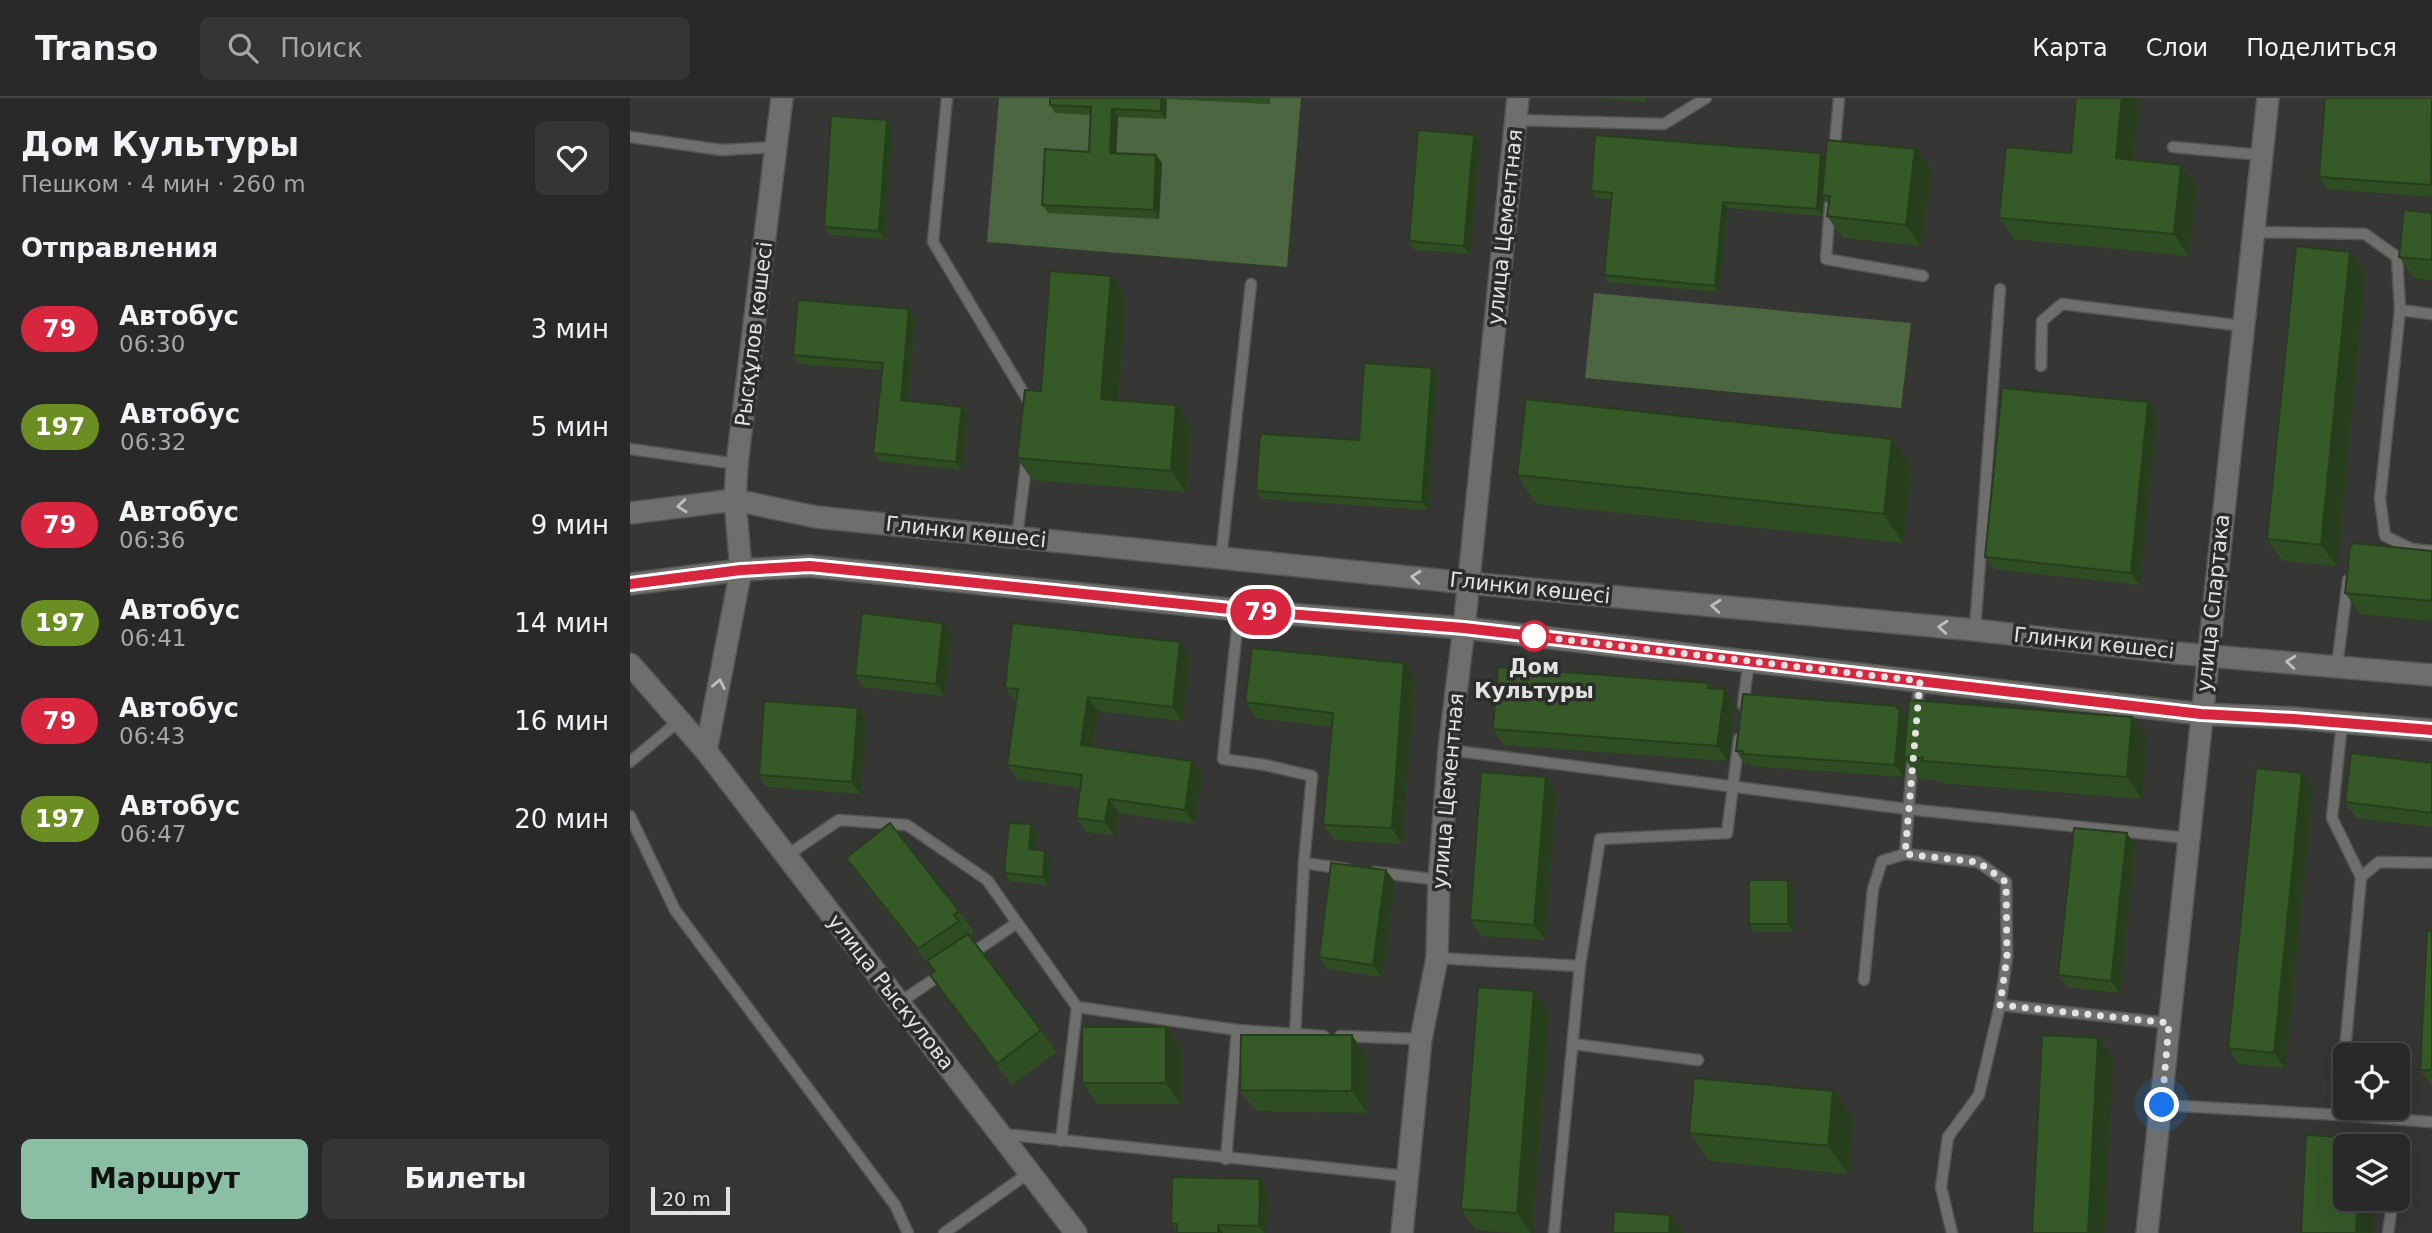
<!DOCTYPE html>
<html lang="ru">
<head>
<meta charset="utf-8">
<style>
	body { margin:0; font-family:"DejaVu Sans",sans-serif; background:#343534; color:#f1f3f6; height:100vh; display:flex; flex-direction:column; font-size:26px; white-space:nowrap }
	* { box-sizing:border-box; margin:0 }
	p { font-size:23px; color:#a5a6a8 }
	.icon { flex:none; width:38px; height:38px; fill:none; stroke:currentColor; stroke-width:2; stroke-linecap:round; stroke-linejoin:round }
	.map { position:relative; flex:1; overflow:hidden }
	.details { display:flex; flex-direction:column; background:#282928; width:630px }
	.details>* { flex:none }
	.badge { padding:0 14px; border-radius:23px; font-size:24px; line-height:46px }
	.tools { position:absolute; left:1703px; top:945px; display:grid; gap:14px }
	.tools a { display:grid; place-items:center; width:77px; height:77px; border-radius:10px; background:#282928; box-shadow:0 7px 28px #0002,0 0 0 2px #444545; font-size:35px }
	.scale { position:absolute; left:21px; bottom:18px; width:79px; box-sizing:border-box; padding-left:7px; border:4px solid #e1e2e1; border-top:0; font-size:19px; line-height:24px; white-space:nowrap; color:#e1e2e1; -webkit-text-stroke:5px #2c2d2b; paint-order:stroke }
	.you { position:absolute; width:35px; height:35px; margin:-18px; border:5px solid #fff; border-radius:50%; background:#1a73e8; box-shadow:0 0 0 10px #1a73e833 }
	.map>.badge { position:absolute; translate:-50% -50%; box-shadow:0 0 0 4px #fff }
	h2 { padding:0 21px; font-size:26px; line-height:63px }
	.round { display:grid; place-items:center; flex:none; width:74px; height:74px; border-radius:10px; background:#343534 }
	.summary { display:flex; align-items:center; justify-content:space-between; height:119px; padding:0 21px }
	h1 { font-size:33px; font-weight:700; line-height:52px }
	.button { display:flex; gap:14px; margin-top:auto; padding:14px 21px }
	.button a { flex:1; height:80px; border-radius:10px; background:#8abfa5; color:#111; font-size:28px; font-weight:700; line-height:80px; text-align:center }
	.button a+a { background:#343534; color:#f1f3f6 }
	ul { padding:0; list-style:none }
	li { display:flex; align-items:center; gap:21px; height:98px; padding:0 21px }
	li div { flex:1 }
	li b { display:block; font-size:26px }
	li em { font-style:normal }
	li .badge { min-width:77px; font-weight:700; text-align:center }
	header { display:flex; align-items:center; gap:42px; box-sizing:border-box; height:98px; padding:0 35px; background:#282928; border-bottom:2px solid #444545 }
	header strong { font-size:33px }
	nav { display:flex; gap:38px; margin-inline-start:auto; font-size:24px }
	.search { width:490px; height:63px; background:#343534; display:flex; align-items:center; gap:18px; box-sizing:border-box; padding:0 24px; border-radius:10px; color:#a5a6a8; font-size:26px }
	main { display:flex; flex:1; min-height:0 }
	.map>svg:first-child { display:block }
	.green { fill:#4b6640 }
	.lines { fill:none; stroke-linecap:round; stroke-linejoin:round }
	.service-casing { stroke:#545654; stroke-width:13 }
	.minor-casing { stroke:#545654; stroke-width:24 }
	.tertiary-casing { stroke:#545654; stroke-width:24 }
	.secondary-casing { stroke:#545654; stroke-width:24 }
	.service { stroke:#6e6f6d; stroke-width:10 }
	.minor { stroke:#6e6f6d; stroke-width:21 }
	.tertiary { stroke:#6e6f6d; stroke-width:21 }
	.secondary { stroke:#6e6f6d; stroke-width:21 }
	.wall { fill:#2e4d22 }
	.shaded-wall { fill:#263e1c }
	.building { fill:#365928; stroke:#263e1c; stroke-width:2 }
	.oneway { stroke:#bec0be }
	.line-casing { stroke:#fff; stroke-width:16 }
	.line { stroke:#d7263d; stroke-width:10 }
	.walk { stroke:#e1e2e1; stroke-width:7; stroke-dasharray:0 12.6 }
	.stop-dot { fill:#fff; stroke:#d7263d; stroke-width:3.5 }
	.labels { text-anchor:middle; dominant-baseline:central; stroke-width:7; stroke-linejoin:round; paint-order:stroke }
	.street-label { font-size:21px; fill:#e1e2e1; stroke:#2c2d2b }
	.stop-label { font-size:21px; font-weight:bold; fill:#e1e2e1; stroke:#2c2d2b }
</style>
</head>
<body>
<header>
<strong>Transo</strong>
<div class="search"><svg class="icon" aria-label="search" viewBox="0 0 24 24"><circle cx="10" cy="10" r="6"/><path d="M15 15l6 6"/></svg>Поиск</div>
<nav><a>Карта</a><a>Слои</a><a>Поделиться</a></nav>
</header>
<main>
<section class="details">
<div class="summary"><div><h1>Дом Культуры</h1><p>Пешком · 4 мин · 260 m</p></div><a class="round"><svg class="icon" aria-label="heart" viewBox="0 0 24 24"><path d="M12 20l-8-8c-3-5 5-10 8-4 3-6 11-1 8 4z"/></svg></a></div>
<h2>Отправления</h2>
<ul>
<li><span class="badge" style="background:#d7263d;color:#fff">79</span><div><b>Автобус</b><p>06:30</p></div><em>3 мин</em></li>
<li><span class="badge" style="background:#6b8e23;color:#fff">197</span><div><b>Автобус</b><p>06:32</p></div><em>5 мин</em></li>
<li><span class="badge" style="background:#d7263d;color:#fff">79</span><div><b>Автобус</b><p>06:36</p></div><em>9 мин</em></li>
<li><span class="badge" style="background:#6b8e23;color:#fff">197</span><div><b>Автобус</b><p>06:41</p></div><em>14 мин</em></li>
<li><span class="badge" style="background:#d7263d;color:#fff">79</span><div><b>Автобус</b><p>06:43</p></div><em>16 мин</em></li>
<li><span class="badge" style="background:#6b8e23;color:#fff">197</span><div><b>Автобус</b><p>06:47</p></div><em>20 мин</em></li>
</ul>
<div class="button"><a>Маршрут</a><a>Билеты</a></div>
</section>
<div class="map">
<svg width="1802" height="1135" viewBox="0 0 1802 1135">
	<rect width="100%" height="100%" fill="#363735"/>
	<!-- green -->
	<g class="green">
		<path d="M369 0H671L657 169 357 144Z"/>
		<path d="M964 195 1281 225 1271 310 955 280Z"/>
	</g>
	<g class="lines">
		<defs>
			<g id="service">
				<path d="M317 0 303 144 402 309"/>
				<path d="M885 22 1034 26 1076 0"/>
				<path d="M0 39 91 52 147 49"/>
				<path d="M1543 49 1631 57"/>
				<path d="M1204 57 1209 0"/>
				<path d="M1200 107 1196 161 1293 178"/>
				<path d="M1623 134 1735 136 1767 159 1770 212 1750 401 1755 438 1782 451 1802 453"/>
				<path d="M1770 212 1802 216"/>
				<path d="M1411 268 1412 223 1432 206 1613 228"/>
				<path d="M0 351 107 366"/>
				<path d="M387 439 397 359"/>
				<path d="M591 461 621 186"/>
				<path d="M609 512 593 661 635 667 682 678 674 765 665 937"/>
				<path d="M1345 532 1370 191"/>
				<path d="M1707 568 1718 482"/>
				<path d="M1113 607 1119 563"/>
				<path d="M1286 615 1290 583"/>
				<path d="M819 652 1277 711 1558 740"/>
				<path d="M0 664 50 622"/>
				<path d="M0 718 45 812 265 1107 278 1135"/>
				<path d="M1275 756 1348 764 1376 784 1377 859 1370 907 1539 925"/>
				<path d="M156 758 209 722 277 727 357 782 447 909 607 932 694 938"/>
				<path d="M674 765 716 771"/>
				<path d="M745 774 809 782"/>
				<path d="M1731 779 1749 764 1802 765"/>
				<path d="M338 858 387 825"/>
				<path d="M807 860 950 868 970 741 1097 735 1109 641"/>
				<path d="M1234 882 1243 791 1252 763 1275 756 1283 656"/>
				<path d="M269 905 313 875"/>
				<path d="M710 938 791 941"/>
				<path d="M943 946 1068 962"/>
				<path d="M1532 1007 1709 1017 1802 1024"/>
				<path d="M1709 1017 1731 779 1702 720 1712 624"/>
				<path d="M373 1036 776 1078"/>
				<path d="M431 1043 447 909"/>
				<path d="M596 1061 607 932"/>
				<path d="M314 1135 400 1074"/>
				<path d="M924 1135 950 868"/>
				<path d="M1322 1135 1311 1089 1318 1039 1349 997 1370 907"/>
				<path d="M1758 1135 1763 1101"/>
			</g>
			<g id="minor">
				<path d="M772 1135 791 941 807 860 809 782 819 652 834 530 888 0"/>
				<path d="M1517 1135 1638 0"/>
			</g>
			<g id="tertiary">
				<path d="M0 566 76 653 446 1135"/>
				<path d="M76 653 111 472 105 402 107 366 152 0"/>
			</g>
			<g id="secondary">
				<path d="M0 415 105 402 186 419 838 485 1345 532 1546 555 1802 577"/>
				<path d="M0 486 111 472 180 468 609 512 834 530 1571 616 1664 620 1802 632"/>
			</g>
		</defs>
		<!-- service casing -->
		<use href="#service" class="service-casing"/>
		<!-- minor casing -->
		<use href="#minor" class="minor-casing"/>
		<!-- tertiary casing -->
		<use href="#tertiary" class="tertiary-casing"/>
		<!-- secondary casing -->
		<use href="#secondary" class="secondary-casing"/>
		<!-- service -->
		<use href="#service" class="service"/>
		<!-- minor -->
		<use href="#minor" class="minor"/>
		<!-- tertiary -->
		<use href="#tertiary" class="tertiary"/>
		<!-- secondary -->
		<use href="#secondary" class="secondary"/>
	</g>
	<!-- wall -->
	<g class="wall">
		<path d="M420 0H640V6L537 1 536 21 488 19 486 55 526 57 532 65 529 121 418 115 412 107 459 54 461 17 425 15 420 7Z"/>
		<path d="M970 0H1015V4Z"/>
		<path d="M1446 0H1509L1503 62 1566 88 1559 158 1384 141 1369 120 1441 55Z"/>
		<path d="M1802 0V99L1697 91 1689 79Z"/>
		<path d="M257 22 262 30 255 141 199 137 194 129Z"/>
		<path d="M850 45 840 156 784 152 779 143Z"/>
		<path d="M1195 61 1301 72 1291 148 1213 140 1197 118 1199 107 1193 99 1192 118 1098 110 1089 194 978 184 974 177 981 101 965 100 961 93Z"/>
		<path d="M1802 115V182L1784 180 1769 159Z"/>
		<path d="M1720 154 1735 175 1707 468 1653 463 1637 441Z"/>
		<path d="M481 178 496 199 488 302 561 328 556 394 402 382 387 360 411 293Z"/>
		<path d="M279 211 285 219 278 303 332 309 338 317 332 372 249 363 243 355 252 272 169 266 163 257Z"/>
		<path d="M807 278 798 412 631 401 626 393 729 342Z"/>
		<path d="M1527 316 1510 487 1364 471 1355 459Z"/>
		<path d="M1281 369 1273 445 906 406 887 377Z"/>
		<path d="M1802 453V523L1730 516 1715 495Z"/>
		<path d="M322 537 314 598 233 589 225 577Z"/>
		<path d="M560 558 552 623 468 613 463 649 562 663 572 677 565 726 488 715 485 738 456 734 446 720 450 690 387 681 377 667 386 604H385L375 590Z"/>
		<path d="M785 581 772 746 704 742 693 727 702 629 626 620 615 604Z"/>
		<path d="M1079 585 1083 590 1105 607 1098 663 874 647 863 631Z"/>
		<path d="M1268 608 1278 621 1502 619 1517 640 1512 701 1308 685 1305 682 1289 681 1275 661 1274 679 1121 668 1120 665H1114L1106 653Z"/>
		<path d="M236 622 231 696 137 689 129 677Z"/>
		<path d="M1802 665V729L1726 720 1715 704Z"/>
		<path d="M1672 675 1683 690 1655 970 1609 966 1598 950Z"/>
		<path d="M926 695 915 842 851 838 840 822Z"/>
		<path d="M401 726 407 735 405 752 421 761 418 787 380 783 374 775Z"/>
		<path d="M1505 747 1490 895 1437 889 1428 877Z"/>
		<path d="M216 760 329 813 344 834 340 838 427 954 382 987 300 877 304 873 303 872 231 781Z"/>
		<path d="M756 772 765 784 752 879 697 871 689 859Z"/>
		<path d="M1164 790V834H1124L1119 826Z"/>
		<path d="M1802 833V989L1790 972Z"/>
		<path d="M919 915 902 1135H883L846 1132 831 1111Z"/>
		<path d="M536 929 551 951V1006H467L452 985Z"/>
		<path d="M737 959V1015L625 1013 610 992Z"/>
		<path d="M1203 993 1223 1021 1218 1076 1079 1063 1059 1035Z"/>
		<path d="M637 1092 636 1135H547L541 1125Z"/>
	</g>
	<!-- shaded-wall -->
	<g class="shaded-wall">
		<path d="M531 0 537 1 536 21 531 13Z"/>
		<path d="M1492 0H1509L1501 82 1486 60Z"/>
		<path d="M482 11 488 19 486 63 480 55Z"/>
		<path d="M257 22 262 30 255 141 249 133Z"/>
		<path d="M844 37 850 45 840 156 834 148Z"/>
		<path d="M1285 51 1301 72 1291 148 1276 127Z"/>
		<path d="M1191 55 1196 62 1192 118 1187 111Z"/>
		<path d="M526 57 532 65 529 121 524 112Z"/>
		<path d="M1551 67 1566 88 1559 158 1544 136Z"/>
		<path d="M1093 104 1098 110 1089 194 1085 188Z"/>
		<path d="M1720 154 1735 175 1707 468 1691 447Z"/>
		<path d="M481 178 496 199 486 323 471 301Z"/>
		<path d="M279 211 285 219 277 310 271 302Z"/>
		<path d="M802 270 807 278 798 412 792 404Z"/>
		<path d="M1518 304 1527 316 1510 487 1501 475Z"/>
		<path d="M546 307 561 328 556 394 541 373Z"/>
		<path d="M332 309 338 317 332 372 326 364Z"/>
		<path d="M1262 341 1281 369 1273 445 1254 416Z"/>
		<path d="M313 525 322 537 314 598 306 586Z"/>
		<path d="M550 544 560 558 552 623 543 609Z"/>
		<path d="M774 565 785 581 772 746 762 730Z"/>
		<path d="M1095 591 1105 607 1098 663 1087 648Z"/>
		<path d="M458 599 468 613 461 661 451 647Z"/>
		<path d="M1268 608 1279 622 1274 659 1275 661 1274 679 1265 667Z"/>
		<path d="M228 610 236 622 231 696 222 684Z"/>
		<path d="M1502 619 1517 640 1512 701 1497 679Z"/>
		<path d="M562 663 572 677 565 726 555 712Z"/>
		<path d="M1672 675 1683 690 1655 970 1644 955Z"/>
		<path d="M916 679 926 695 915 842 904 827Z"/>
		<path d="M479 701 488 715 485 738 475 724Z"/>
		<path d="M401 726 407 735 404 759 399 751Z"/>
		<path d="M1497 735 1505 747 1490 895 1481 883Z"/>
		<path d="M415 753 421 761 418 787 413 779Z"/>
		<path d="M756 772 765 784 752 879 743 867Z"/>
		<path d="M1158 782 1164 790V834L1158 826Z"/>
		<path d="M904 893 919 915 902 1135H901L887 1115Z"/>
		<path d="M536 929 551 951V1006L536 985Z"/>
		<path d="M722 937 737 959V1015L722 993Z"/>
		<path d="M1468 940 1483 961 1474 1135H1458Z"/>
		<path d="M1203 993 1223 1021 1218 1076 1198 1048Z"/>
		<path d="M1731 1040 1737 1048H1731Z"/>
		<path d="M630 1081 637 1092 636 1135H634L629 1128Z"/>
		<path d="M1728 1101H1744L1743 1135H1726Z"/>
		<path d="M1040 1117 1053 1135H1039Z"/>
		<path d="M588 1127 593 1135H588Z"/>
	</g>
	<!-- building -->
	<g class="building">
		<path d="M420 0H531V13L482 11 480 55 526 57 524 112 412 107 415 51 459 54 461 9 420 7Z"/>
		<path d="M1446 0H1492L1486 60 1551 67 1544 136 1369 120 1376 49 1441 55Z"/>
		<path d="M1695 0H1802L1801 87 1689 79Z"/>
		<path d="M201 18 257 22 249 133 194 129Z"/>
		<path d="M788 32 844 37 834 148 779 143Z"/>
		<path d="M965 37 1191 55 1187 111 1093 104 1085 188 974 177 982 95 961 93Z"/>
		<path d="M1197 42 1285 51 1276 127 1197 118 1200 98 1192 97Z"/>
		<path d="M1774 112 1802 115V162L1769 159Z"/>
		<path d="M1666 148 1720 154 1691 447 1637 441Z"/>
		<path d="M420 173 481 178 471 301 546 307 541 373 387 360 395 292 411 293Z"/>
		<path d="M168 202 279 211 271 302 332 309 326 364 243 355 253 265 163 257Z"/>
		<path d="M734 265 802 270 792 404 626 393 630 336 729 342Z"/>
		<path d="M1372 290 1518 304 1501 475 1355 459Z"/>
		<path d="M896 301 1262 341 1254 416 887 377Z"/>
		<path d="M1723 445 1802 453V503L1715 495 1720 449Z"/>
		<path d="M232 515 313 525 306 586 225 577Z"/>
		<path d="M382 525 550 544 543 609 458 599 451 647 562 663 555 712 479 701 475 724 446 720 452 677 377 667 388 591 375 590Z"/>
		<path d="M622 550 774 565 762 730 693 727 703 615 615 604Z"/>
		<path d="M868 569 1079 585 1078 590 1095 591 1087 648 863 631Z"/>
		<path d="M1113 596 1268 608 1267 610H1270L1265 667 1113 656V653H1106Z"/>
		<path d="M1279 602 1502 619 1497 679 1292 663 1293 660 1274 659Z"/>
		<path d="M134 603 228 610 222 684 129 677Z"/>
		<path d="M1721 655 1802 665V715L1715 704Z"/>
		<path d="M1626 670 1672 675 1644 955 1598 950Z"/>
		<path d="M851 674 916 679 904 827 840 822Z"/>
		<path d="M260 725 329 813 324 817 329 823 288 851 216 760Z"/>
		<path d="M379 725 401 726 399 751 415 753 413 779 374 775Z"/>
		<path d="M1444 730 1497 735 1481 883 1428 877Z"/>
		<path d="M701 765 756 772 743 867 689 859Z"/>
		<rect x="1119" y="782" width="39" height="44"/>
		<path d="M1797 833H1802V972H1790Z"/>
		<path d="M338 836 411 932 367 966 300 877 305 873 297 863Z"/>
		<path d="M848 889 904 893 887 1115 831 1111Z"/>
		<rect x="452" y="929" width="84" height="56"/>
		<path d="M611 937H722V993L610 992Z"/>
		<path d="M1412 937 1468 940 1458 1135H1402Z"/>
		<path d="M1064 980 1203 993 1198 1048 1059 1035Z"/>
		<path d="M1676 1037 1731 1040V1048H1715V1101H1728L1726 1135H1671Z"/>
		<path d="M542 1079 630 1081 629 1128 588 1127V1135H547V1126L541 1125Z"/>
		<path d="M984 1113 1040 1117 1039 1135H983Z"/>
	</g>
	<!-- one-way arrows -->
	<defs><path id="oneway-chevron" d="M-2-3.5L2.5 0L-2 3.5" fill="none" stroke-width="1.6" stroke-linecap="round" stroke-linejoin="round" transform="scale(1.75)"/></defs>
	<g class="oneway">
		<use href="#oneway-chevron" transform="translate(52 408) rotate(174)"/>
		<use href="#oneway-chevron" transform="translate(786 479) rotate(-175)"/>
		<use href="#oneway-chevron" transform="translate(1086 508) rotate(-175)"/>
		<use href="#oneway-chevron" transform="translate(1313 529) rotate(-175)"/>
		<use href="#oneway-chevron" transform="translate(1661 564) rotate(-175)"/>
		<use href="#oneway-chevron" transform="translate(89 586) rotate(-79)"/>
	</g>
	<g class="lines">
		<defs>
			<path id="line" d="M0 486 111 472 180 468 610 512 834 530 1571 616 1664 621 1802 632"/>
		</defs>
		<!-- line casing -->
		<use href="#line" class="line-casing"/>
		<!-- line -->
		<use href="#line" class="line"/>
		<!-- walk -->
		<path class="walk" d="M904 538 1290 583 1275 756 1348 764 1376 784 1377 859 1370 907 1539 925 1532 1007"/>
	</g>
	<!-- markers -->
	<circle class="stop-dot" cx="904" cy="538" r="14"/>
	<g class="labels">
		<!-- street labels -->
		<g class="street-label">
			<text transform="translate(875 129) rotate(-84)">улица Цементная</text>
			<text transform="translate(124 236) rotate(-83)">Рысқұлов көшесі</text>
			<text transform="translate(336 434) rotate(6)">Глинки көшесі</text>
			<text transform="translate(900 490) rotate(6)">Глинки көшесі</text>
			<text transform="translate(1583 505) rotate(-84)">улица Спартака</text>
			<text transform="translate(1464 545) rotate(6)">Глинки көшесі</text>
			<text transform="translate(818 693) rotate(-85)">улица Цементная</text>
			<text transform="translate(261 894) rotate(52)">улица Рыскулова</text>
		</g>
		<!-- stop labels -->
		<g class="stop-label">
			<text x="904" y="569">Дом<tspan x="904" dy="24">Культуры</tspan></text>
		</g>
	</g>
</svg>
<div class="tools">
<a><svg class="icon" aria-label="locate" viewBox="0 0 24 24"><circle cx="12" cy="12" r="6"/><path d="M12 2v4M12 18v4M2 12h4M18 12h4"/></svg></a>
<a><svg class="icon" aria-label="layers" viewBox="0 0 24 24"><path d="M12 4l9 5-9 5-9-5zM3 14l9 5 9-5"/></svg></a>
</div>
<div class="scale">20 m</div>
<div class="you" style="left:1532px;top:1007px"></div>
<b class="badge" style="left:631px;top:514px;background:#d7263d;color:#fff">79</b>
</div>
</main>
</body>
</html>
